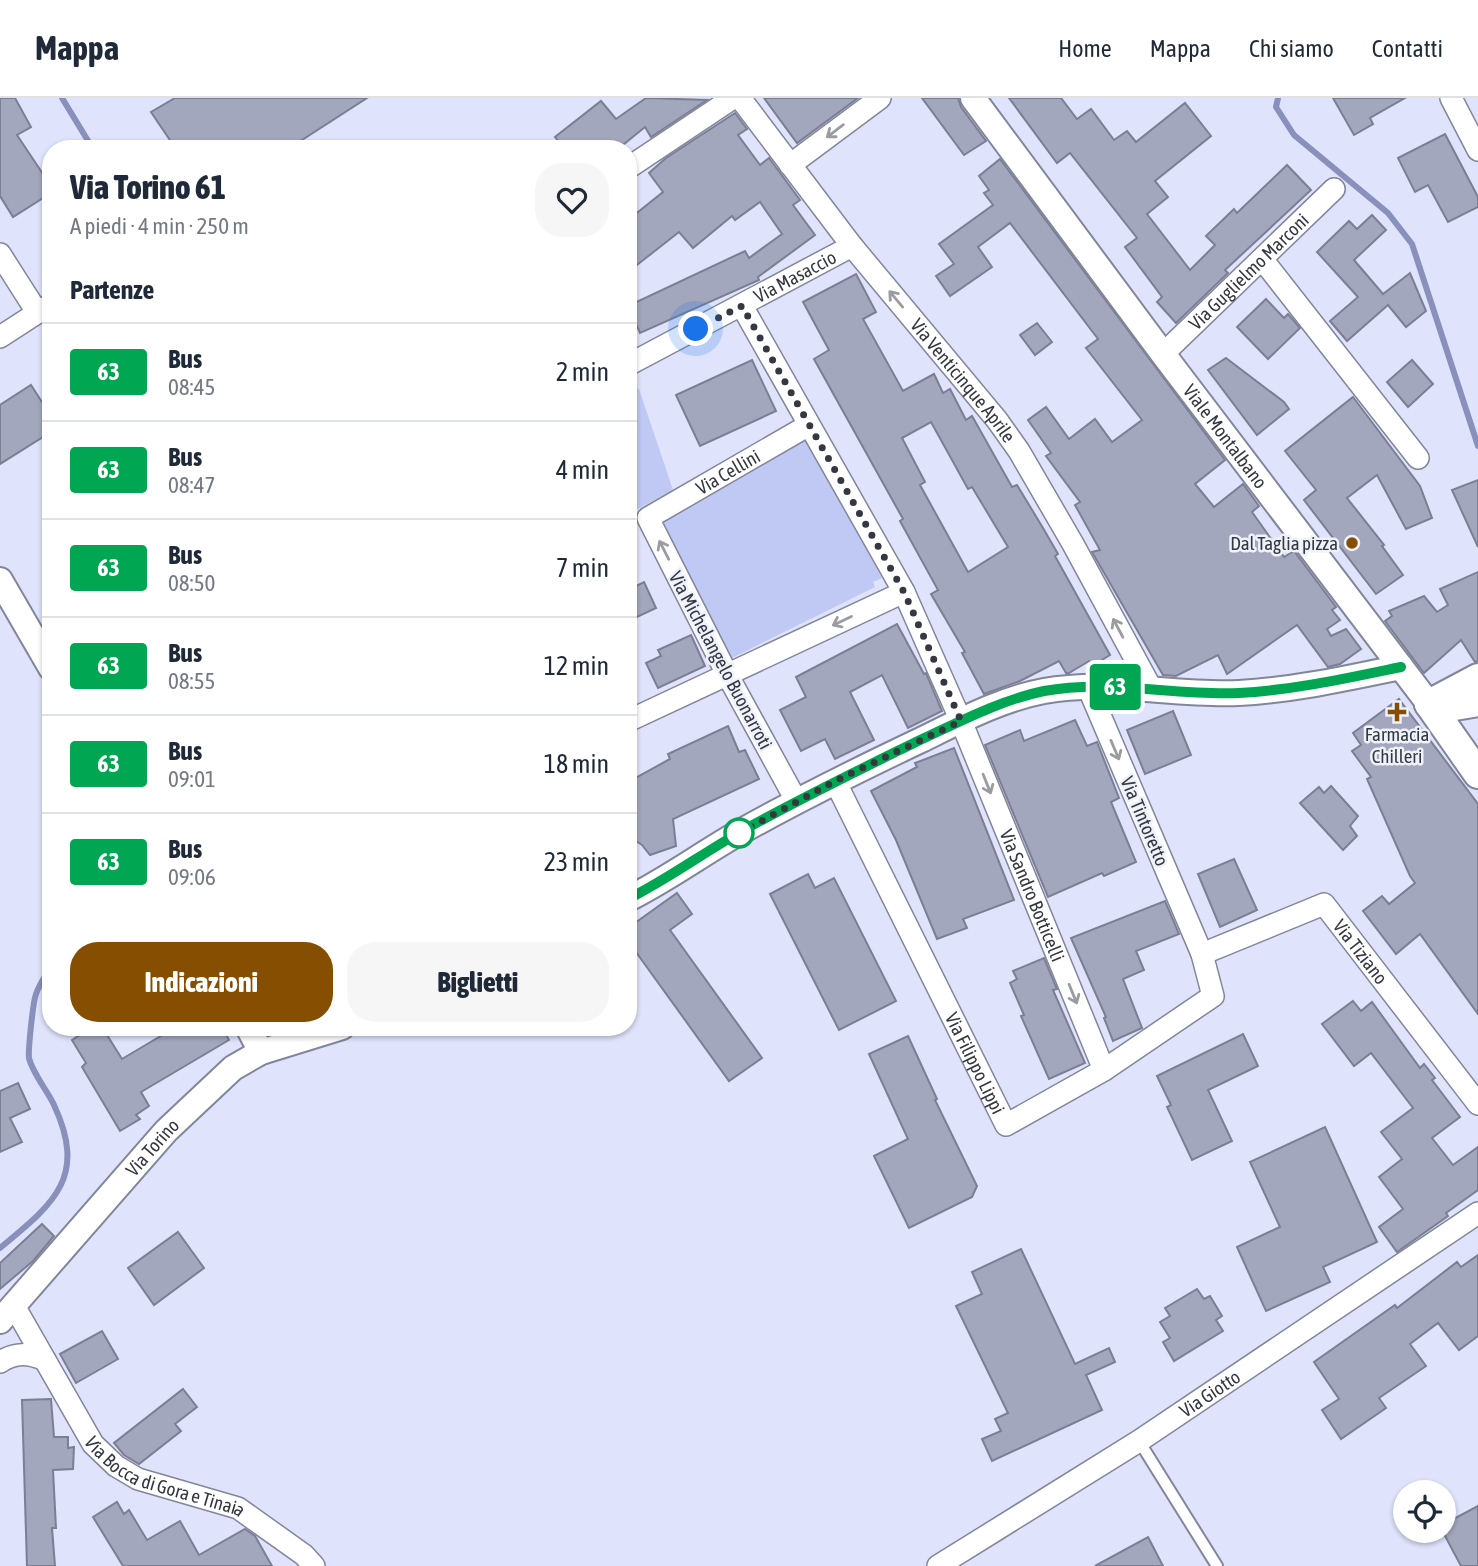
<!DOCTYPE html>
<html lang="it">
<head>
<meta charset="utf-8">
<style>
	body { margin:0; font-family:"Asap Condensed",sans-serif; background:#f6f6f7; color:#1f2937; height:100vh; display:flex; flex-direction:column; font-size:26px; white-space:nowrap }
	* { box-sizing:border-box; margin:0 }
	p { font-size:23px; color:#747a83 }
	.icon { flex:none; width:38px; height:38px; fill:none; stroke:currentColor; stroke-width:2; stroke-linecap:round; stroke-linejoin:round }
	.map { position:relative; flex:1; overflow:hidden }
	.drawer { position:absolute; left:42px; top:42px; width:595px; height:896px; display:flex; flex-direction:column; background:#fff; border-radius:28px; box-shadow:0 2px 5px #0004 }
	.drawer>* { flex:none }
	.badge { padding:0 14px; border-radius:5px; font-size:24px; line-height:46px }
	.controls { position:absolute; left:1393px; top:1382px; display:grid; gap:14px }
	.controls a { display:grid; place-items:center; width:63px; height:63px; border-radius:50%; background:#fff; box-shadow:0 2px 5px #0004; font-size:35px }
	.you { position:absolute; width:35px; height:35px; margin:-18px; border:5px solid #fff; border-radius:50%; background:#1a73e8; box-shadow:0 0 0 10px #1a73e833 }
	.map>.badge { position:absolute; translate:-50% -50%; box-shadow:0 0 0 4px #fff }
	h2 { padding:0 28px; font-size:26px; line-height:63px }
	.round { display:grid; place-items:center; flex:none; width:74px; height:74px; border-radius:28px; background:#f6f6f7 }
	.headline { display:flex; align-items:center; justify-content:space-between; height:119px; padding:0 28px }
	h1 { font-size:33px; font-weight:800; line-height:52px }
	.action { display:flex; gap:14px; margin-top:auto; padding:14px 28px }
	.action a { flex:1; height:80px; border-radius:28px; background:#864e00; color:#fff; font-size:28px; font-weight:800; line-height:80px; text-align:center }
	.action a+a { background:#f6f6f7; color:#1f2937 }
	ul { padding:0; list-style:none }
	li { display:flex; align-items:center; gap:21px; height:98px; padding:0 28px; border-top:2px solid #e0e1e3 }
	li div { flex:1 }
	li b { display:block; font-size:26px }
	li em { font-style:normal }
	li .badge { min-width:77px; font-weight:700; text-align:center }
	header { display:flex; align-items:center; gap:42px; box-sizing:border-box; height:98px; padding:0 35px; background:#fff; border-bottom:2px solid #e0e1e3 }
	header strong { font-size:33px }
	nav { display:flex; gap:38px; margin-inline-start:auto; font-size:24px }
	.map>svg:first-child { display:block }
	.green { fill:#c0c8f4 }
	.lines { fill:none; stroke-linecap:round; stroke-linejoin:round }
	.stream { stroke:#8890bb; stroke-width:6 }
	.building { fill:#a3a7bd; stroke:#7b7f94; stroke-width:2; fill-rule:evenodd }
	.service-casing { stroke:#82869b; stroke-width:14 }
	.minor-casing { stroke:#82869b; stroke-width:24 }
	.tertiary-casing { stroke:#82869b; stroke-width:28 }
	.secondary-casing { stroke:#82869b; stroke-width:32 }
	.service { stroke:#fff; stroke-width:10 }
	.minor { stroke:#fff; stroke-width:21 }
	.tertiary { stroke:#fff; stroke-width:24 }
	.secondary { stroke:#fff; stroke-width:28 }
	.oneway { stroke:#9a9ca0 }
	.line-casing { stroke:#fff; stroke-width:16 }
	.line { stroke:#00a651; stroke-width:10 }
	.walk { stroke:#363841; stroke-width:7; stroke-dasharray:0 12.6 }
	.poi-dot { fill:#864e00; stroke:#eff1fb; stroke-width:2.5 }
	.stop-dot { fill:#fff; stroke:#00a651; stroke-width:3.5 }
	.labels { text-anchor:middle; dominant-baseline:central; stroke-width:5; stroke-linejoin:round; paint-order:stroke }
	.street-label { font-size:19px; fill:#363841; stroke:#eff1fb }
	.poi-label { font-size:19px; fill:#363841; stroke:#eff1fb; text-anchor:end }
</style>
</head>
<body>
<header>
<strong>Mappa</strong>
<nav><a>Home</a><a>Mappa</a><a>Chi siamo</a><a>Contatti</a></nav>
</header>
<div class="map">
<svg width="1478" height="1468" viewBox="0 0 1478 1468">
	<rect width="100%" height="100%" fill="#dfe3fb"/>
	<!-- green -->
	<g class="green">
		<path d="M628 287 639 291 673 392 628 416Z"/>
		<path d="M806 339 882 480 873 484 875 489 728 562 655 421Z"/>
	</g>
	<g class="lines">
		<!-- stream -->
		<g class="stream">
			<path d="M62 0 93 51"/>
			<path d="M1278 0 1276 9 1294 37 1388 115 1412 146 1478 348"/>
			<path d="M0 1150C53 1106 88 1080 54 1007 48 994 32 974 29 960 28 952 33 904 36 896 39 887 46 877 51 868"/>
		</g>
	</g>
	<!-- building -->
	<g class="building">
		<path d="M0 0H15L31 29 17 37 51 88V95L13 119 0 98Z"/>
		<path d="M175 0H367L288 51H176L151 14Z"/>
		<path d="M646 0 707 2 651 39 645 29 618 51H564L555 39 601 3 616 21Z"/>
		<path d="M764 0H858L797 45Z"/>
		<path d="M922 0H958L961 9 986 43 964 57Z"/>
		<path d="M1009 0H1061L1077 21 1091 11 1114 42 1127 33 1136 44 1185 5 1211 38 1155 83 1168 99 1147 116 1190 172 1215 147 1206 138 1234 111 1237 115 1287 67 1311 92 1225 172 1228 175 1176 225 1157 204 1162 199 1125 149 1137 140 1070 55 1057 65Z"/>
		<path d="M1333 0H1405L1370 20 1373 26 1354 37Z"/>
		<path d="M735 15 747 31 738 37 760 67 769 60 800 102 793 107 815 137 758 179 759 182 640 235 628 208 745 153 749 160 782 136 760 104 735 122 732 118 693 150 679 134 628 174V122L663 94 649 75 666 60Z"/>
		<path d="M1445 36 1478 99V109L1448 124 1428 87 1415 94 1398 60Z"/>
		<path d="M1000 61 1225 362 1195 386 1214 409 1243 386 1259 408 1252 414 1284 459 1294 453 1336 509 1332 512 1340 522 1327 531 1331 538 1346 531 1361 551 1340 566 1328 569 1297 527 1227 576 1218 557 1176 578 1163 577 1092 454 1100 452 1075 407 1080 404 1046 358 1051 355 1028 322 1046 309 1069 341 1095 321 1112 344 1142 322 1086 250 1098 241 1010 125 978 149 992 169 950 198 936 178 954 166 939 146 993 107 984 95 989 92 979 78Z"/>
		<path d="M1372 117 1386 132 1354 162 1383 196 1410 175 1426 213 1406 229 1388 207 1347 243 1330 223 1358 199 1317 154 1349 123 1357 131Z"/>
		<path d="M856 176 876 214 863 221 903 293 934 276 943 295 950 291 966 322 972 318 1012 389 1017 387 1043 430 1058 456 1055 458 1110 557 1092 568 1089 563 1069 575H1066L1059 563 1020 583 984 596 962 555 965 554 931 496 938 492 900 423 903 421 814 261 829 252 803 204ZM931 324 968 391 972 389 1008 449 968 474 920 387 925 384 902 340Z"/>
		<path d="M1266 201 1284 220 1288 216 1300 230 1268 261 1237 229Z"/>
		<path d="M1037 225 1052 244 1035 257 1020 237Z"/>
		<path d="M1226 260 1284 304 1289 311 1257 337 1208 272Z"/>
		<path d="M752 262 776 313 700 348 676 297Z"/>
		<path d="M1412 262 1433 286 1408 309 1387 284Z"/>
		<path d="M31 287 51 318V334L0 366V307Z"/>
		<path d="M1353 299 1420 388 1432 420 1406 431 1377 377 1347 400 1384 447 1382 448 1403 477 1376 496 1304 402 1316 392 1285 353Z"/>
		<path d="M1478 382V449L1452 392Z"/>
		<path d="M1478 474V563L1475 564 1461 542 1424 575 1385 523 1392 518 1389 513 1424 498 1437 514 1448 507 1440 491Z"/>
		<path d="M644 484 656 510 637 519 628 500V492Z"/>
		<path d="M897 526 924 576 926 575 942 613 908 630 882 577 850 594 874 642 835 661 825 641 801 653 780 612 806 599 796 579Z"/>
		<path d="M691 537 705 568 658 590 646 565 661 558 658 552Z"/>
		<path d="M1399 601 1478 706V916L1420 836 1396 856 1363 813 1382 798 1389 806 1415 785 1410 778 1367 681 1371 679 1352 653 1361 647 1353 635Z"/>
		<path d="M1173 613 1191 657 1145 676 1127 632Z"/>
		<path d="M1075 622 1087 648 1097 644 1119 700 1111 704 1136 764 1104 778 1102 775 1048 799 985 647 1020 632 1024 643Z"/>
		<path d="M728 628 739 654 745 652 759 681 673 721 676 748 650 757 642 747 628 738 632 731 628 718V684L670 661 668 656Z"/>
		<path d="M954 650 1014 802 963 821 967 830 937 841 896 742 871 693 917 669 915 665Z"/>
		<path d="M1331 688 1358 718 1350 728 1357 738 1343 752 1300 705 1319 689 1324 695Z"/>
		<path d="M1234 761 1257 812 1220 829 1198 776Z"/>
		<path d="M808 776 815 790 834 780 896 903 839 932 770 796Z"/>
		<path d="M677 795 692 816 670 832 762 960 729 983 628 843V830Z"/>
		<path d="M1165 803 1179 836 1136 853 1144 872 1123 881 1142 930 1113 943 1104 920 1106 919 1071 840Z"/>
		<path d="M1044 860 1057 891 1053 892 1085 965 1049 981 1021 918 1024 917 1010 885 1017 881 1013 873Z"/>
		<path d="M1353 903 1361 913 1372 904 1420 970 1424 966 1435 980 1432 982 1460 1019 1432 1040 1453 1067 1478 1049V1092L1446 1115 1448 1118 1397 1154 1379 1129 1403 1111 1379 1079 1402 1061 1381 1034 1413 1010 1371 955 1354 968 1322 926Z"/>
		<path d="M92 929H102L122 961 176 929H222L229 942 141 994 149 1008 136 1017 140 1021 120 1033 82 969 86 965 72 942Z"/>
		<path d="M1243 936 1258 968 1208 992 1232 1043 1192 1062 1167 1009 1171 1007 1157 978Z"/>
		<path d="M908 938 937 1001 935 1002 977 1088 972 1099 909 1130 874 1058 908 1041 869 956Z"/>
		<path d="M18 985 30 1011 10 1020 22 1044 0 1054V993Z"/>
		<path d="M1325 1029 1377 1144 1323 1169 1330 1184 1266 1213 1237 1149 1280 1129 1250 1064Z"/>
		<path d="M42 1126 54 1138 33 1163 0 1191V1165Z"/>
		<path d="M178 1134 204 1170 154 1207 128 1170Z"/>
		<path d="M1021 1151 1075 1266 1109 1250 1115 1264 1086 1277 1102 1312 992 1363 982 1341 1001 1333 995 1321 1008 1315 956 1208 982 1196 972 1174Z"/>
		<path d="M1478 1157V1238L1459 1252 1438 1225 1410 1246 1426 1268 1379 1300 1386 1310 1341 1341 1322 1312 1339 1301 1314 1264 1395 1207 1397 1210 1457 1164 1461 1169Z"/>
		<path d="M1197 1191 1204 1201 1210 1198 1222 1218 1216 1222 1223 1233 1174 1263 1163 1244 1170 1240 1160 1224 1170 1218 1165 1210Z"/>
		<path d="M102 1233 118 1261 76 1285 60 1256Z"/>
		<path d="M183 1291 197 1309 175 1326 181 1333 139 1366 124 1357 114 1345Z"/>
		<path d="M51 1301 54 1339H68V1350L74 1349 73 1371 53 1372 56 1430H52L55 1468H27L22 1302Z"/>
		<path d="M117 1404 124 1416 129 1412 147 1442 180 1423 199 1457 245 1431 255 1438 272 1468H123L93 1419Z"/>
		<path d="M1478 1408V1468H1461L1444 1436V1426Z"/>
		<path d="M1148 1439 1163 1468H1095Z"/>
	</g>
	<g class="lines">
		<defs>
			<path id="service" d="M1139 1343 1217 1468"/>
			<g id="minor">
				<path id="s1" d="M740 0 852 148 997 322 1019 353 1073 446 1151 590"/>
				<path d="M1451 0 1478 52"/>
				<path d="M790 67 880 0"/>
				<path d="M628 70 733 0"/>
				<path d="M0 156 37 214"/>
				<path d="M1262 161 1418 360"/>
				<path id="s2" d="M742 208 904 494 961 623 1104 972"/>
				<path d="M0 239 51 206"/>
				<path id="s3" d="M1163 256 1334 91"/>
				<path id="s4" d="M628 267 852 148"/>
				<path d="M628 623 904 494"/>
				<path id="s5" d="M835 683 1006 1027 1104 972 1213 898 1202 856 1088 589"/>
				<path id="s6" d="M797 704 728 578 648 420 809 327"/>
				<path id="s7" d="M1202 856 1324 806 1478 1006"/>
				<path id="s8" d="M13 1206 93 1346 116 1368 138 1381 238 1410 304 1457 314 1468"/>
				<path d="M0 1264C16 1254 28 1255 45 1262"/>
				<path id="s9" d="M938 1468 1139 1343 1478 1115"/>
			</g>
			<g id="tertiary">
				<path id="s10" d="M973 0 1163 256 1429 606"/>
				<path d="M0 482 51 570"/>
				<path d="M628 801C668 781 703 755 742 733 801 700 860 671 921 642 960 623 1001 601 1044 593 1109 581 1174 598 1239 595 1294 592 1348 580 1401 569"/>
				<path d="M248 929 261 954"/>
				<path id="s11" d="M0 1223 166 1033 233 970 261 954 342 929"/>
			</g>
			<g id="secondary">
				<path d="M1429 606 1478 676"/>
				<path d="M1429 606 1478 580"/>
				<path d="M1429 606 1449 609 1478 604"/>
			</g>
		</defs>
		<!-- service casing -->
		<use href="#service" class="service-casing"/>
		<!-- minor casing -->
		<use href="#minor" class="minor-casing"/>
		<!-- tertiary casing -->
		<use href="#tertiary" class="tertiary-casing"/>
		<!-- secondary casing -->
		<use href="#secondary" class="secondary-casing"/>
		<!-- service -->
		<use href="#service" class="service"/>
		<!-- minor -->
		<use href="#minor" class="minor"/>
		<!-- tertiary -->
		<use href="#tertiary" class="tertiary"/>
		<!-- secondary -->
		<use href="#secondary" class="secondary"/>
	</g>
	<!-- one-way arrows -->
	<defs><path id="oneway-shaft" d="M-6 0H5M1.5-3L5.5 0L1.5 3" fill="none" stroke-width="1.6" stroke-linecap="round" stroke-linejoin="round" transform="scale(1.75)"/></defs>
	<g class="oneway">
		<use href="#oneway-shaft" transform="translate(835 33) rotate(143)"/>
		<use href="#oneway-shaft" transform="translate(896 201) rotate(-130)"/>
		<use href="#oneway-shaft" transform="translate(664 452) rotate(-117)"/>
		<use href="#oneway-shaft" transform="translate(842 523) rotate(154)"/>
		<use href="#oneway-shaft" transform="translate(1118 530) rotate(-118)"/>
		<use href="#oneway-shaft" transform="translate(1115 652) rotate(67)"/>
		<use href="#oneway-shaft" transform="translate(987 686) rotate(68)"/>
		<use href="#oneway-shaft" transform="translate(1073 896) rotate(68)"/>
	</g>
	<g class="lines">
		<defs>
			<path id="line" d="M628 801C668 781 703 755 742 733 799 701 857 673 916 644 957 625 1000 602 1044 593 1109 581 1174 598 1239 595 1294 592 1348 580 1401 569"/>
		</defs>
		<!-- line casing -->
		<use href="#line" class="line-casing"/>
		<!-- line -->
		<use href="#line" class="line"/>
		<!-- walk -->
		<path class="walk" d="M696 231 742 208 904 494 961 623 835 683 739 735"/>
	</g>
	<!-- markers -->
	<g class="poi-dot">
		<circle cx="1352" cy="445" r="7"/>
		<path d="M1393.5 603.5h7v7h7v7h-7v7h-7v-7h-7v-7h7z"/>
	</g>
	<circle class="stop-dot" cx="739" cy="735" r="14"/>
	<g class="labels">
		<!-- street labels -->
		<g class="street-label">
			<text stroke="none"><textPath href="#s3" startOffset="119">Via Guglielmo Marconi</textPath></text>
			<text stroke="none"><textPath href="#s4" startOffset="189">Via Masaccio</textPath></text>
			<text stroke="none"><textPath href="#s1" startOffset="360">Via Venticinque Aprile</textPath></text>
			<text stroke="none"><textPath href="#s10" startOffset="422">Viale Montalbano</textPath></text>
			<text stroke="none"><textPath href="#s6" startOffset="413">Via Cellini</textPath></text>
			<text transform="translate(721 562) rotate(62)">Via Michelangelo Buonarroti</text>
			<text transform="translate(1145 723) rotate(67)">Via Tintoretto</text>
			<text stroke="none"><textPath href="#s2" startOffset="658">Via Sandro Botticelli</textPath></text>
			<text stroke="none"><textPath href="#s7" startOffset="192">Via Tiziano</textPath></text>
			<text stroke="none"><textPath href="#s5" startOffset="315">Via Filippo Lippi</textPath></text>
			<text stroke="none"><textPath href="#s11" startOffset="231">Via Torino</textPath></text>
			<text stroke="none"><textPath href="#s9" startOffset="322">Via Giotto</textPath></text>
			<text stroke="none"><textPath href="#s8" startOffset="242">Via Bocca di Gora e Tinaia</textPath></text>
		</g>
		<!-- poi labels -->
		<g class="poi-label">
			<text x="1338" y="445">Dal Taglia pizza</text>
			<text x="1397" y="636" text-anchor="middle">Farmacia<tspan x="1397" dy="22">Chilleri</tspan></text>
		</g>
	</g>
</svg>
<div class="controls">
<a><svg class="icon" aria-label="locate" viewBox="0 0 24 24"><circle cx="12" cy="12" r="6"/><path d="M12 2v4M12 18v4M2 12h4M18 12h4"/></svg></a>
</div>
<div class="you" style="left:696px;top:231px"></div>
<b class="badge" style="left:1115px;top:589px;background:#00a651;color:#fff">63</b>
<section class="drawer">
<div class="headline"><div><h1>Via Torino 61</h1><p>A piedi · 4 min · 250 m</p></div><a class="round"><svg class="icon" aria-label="heart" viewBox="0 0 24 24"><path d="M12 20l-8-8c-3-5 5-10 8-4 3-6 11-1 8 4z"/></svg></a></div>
<h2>Partenze</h2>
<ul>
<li><span class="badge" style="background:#00a651;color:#fff">63</span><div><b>Bus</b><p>08:45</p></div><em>2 min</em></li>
<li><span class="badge" style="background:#00a651;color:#fff">63</span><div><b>Bus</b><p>08:47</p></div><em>4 min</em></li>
<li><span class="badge" style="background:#00a651;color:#fff">63</span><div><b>Bus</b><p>08:50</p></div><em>7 min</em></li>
<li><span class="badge" style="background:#00a651;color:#fff">63</span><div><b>Bus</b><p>08:55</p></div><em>12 min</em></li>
<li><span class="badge" style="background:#00a651;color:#fff">63</span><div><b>Bus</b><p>09:01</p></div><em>18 min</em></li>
<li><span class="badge" style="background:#00a651;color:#fff">63</span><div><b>Bus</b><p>09:06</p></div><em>23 min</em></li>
</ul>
<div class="action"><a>Indicazioni</a><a>Biglietti</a></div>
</section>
</div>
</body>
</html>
